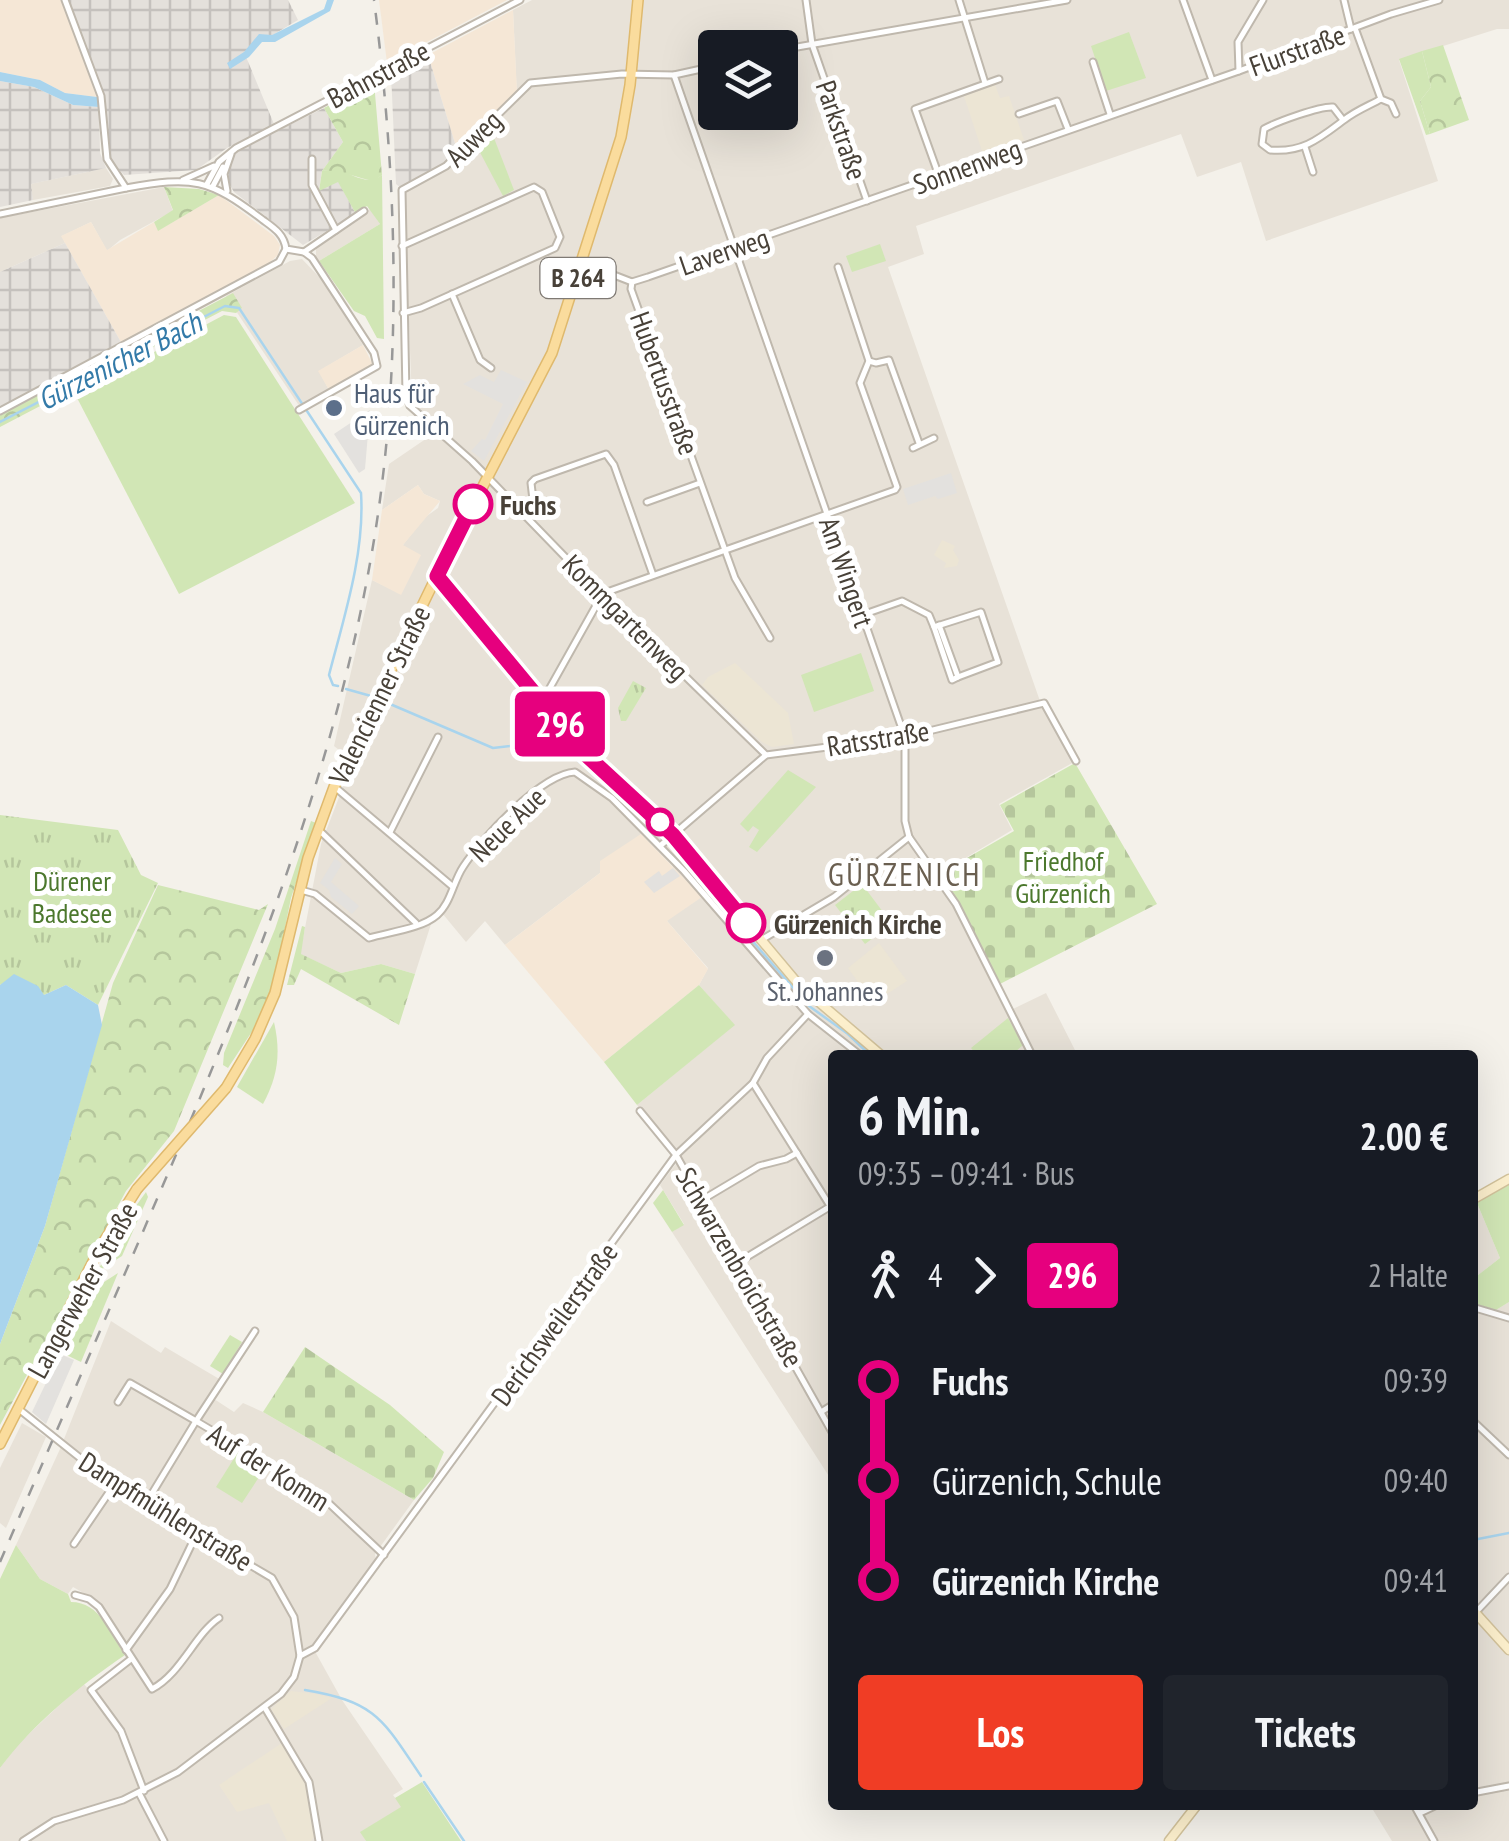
<!DOCTYPE html>
<html lang="de">
<head>
<meta charset="utf-8">
<style>
	body { margin:0; font-family:"PT Sans Narrow",sans-serif; background:#20242c; color:#f1f3f6; height:100vh; display:flex; flex-direction:column; font-size:38px; white-space:nowrap }
	* { box-sizing:border-box; margin:0 }
	p { font-size:32px; color:#9ea1a6 }
	.icon { flex:none; width:55px; height:55px; fill:none; stroke:currentColor; stroke-width:2; stroke-linecap:round; stroke-linejoin:round }
	.map { position:relative; flex:1; overflow:hidden }
	.details { position:absolute; left:828px; top:1050px; width:650px; height:760px; display:flex; flex-direction:column; background:#171b24; border-radius:10px; box-shadow:0 10px 40px #0002 }
	.details>* { flex:none }
	.badge { padding:0 20px; border-radius:8px; font-size:35px; line-height:65px }
	.buttons { position:absolute; left:698px; top:30px; display:grid; gap:20px }
	.buttons a { display:grid; place-items:center; width:100px; height:100px; border-radius:10px; background:#171b24; box-shadow:0 10px 40px #0002; font-size:50px }
	.map>.badge { position:absolute; translate:-50% -50%; box-shadow:0 0 0 5px #fff }
	.legs { display:flex; align-items:center; gap:15px; height:110px; padding:0 30px; font-size:32px }
	.legs p { margin-inline-start:auto }
	.summary { display:flex; align-items:center; justify-content:space-between; height:170px; padding:0 30px }
	h1 { font-size:55px; font-weight:600; line-height:75px }
	.cta { display:flex; gap:20px; margin-top:auto; padding:20px 30px }
	.cta a { flex:1; height:115px; border-radius:10px; background:#f03d25; color:#fff; font-size:40px; font-weight:600; line-height:115px; text-align:center }
	.cta a+a { background:#20242c; color:#f1f3f6 }
	ul { padding:0 30px; list-style:none }
	li { display:flex; align-items:center; gap:35px; height:100px; font-size:38px }
	li i { display:grid; place-items:center; width:15px; height:100%; margin:0 12px; background:currentColor }
	li i::after { content:''; width:25px; height:25px; margin:-12px; border:8px solid; border-radius:50%; background:#171b24 }
	li p { margin-inline-start:auto }
	li:first-child i { background:linear-gradient(#0000 50%,currentColor 0) }
	li:last-child i { background:linear-gradient(currentColor 50%,#0000 0) }
	.map>svg:first-child { display:block }
	.residential { fill:#e8e2d8; fill-rule:evenodd }
	.commercial { fill:#f5e7d6 }
	.industrial { fill:url(#industrial-grid) }
	.education { fill:#ece5d4 }
	.grass { fill:#d1e6b5 }
	.forest { fill:url(#forest-crowns) }
	.cemetery { fill:url(#cemetery-stones) }
	.park { fill:url(#park-tufts) }
	.parking { fill:#e3e1de }
	.water { fill:#a9d4ed }
	.lines { fill:none; stroke-linecap:round; stroke-linejoin:round }
	.stream { stroke:#a9d4ed; stroke-width:2.5 }
	.street-casing { stroke:#bfb8ad; stroke-width:9 }
	.secondary-casing { stroke:#d2c29b; stroke-width:11 }
	.primary-casing { stroke:#dfb96d; stroke-width:12 }
	.street { stroke:#fff; stroke-width:5 }
	.secondary { stroke:#fcefcc; stroke-width:8 }
	.primary { stroke:#fadc9d; stroke-width:9 }
	.rail { stroke:#989898; stroke-width:2.5; stroke-dasharray:12 12; stroke-linecap:butt }
	.primary-bridge-casing { stroke:#dfb96d; stroke-width:12; stroke-linecap:butt }
	.primary-bridge { stroke:#fadc9d; stroke-width:9 }
	.line-1-casing { stroke:#fff; stroke-width:22 }
	.line-1 { stroke:#e6007e; stroke-width:15 }
	.service-dot { fill:#5c6f8a; stroke:#fff; stroke-width:4 }
	.stop-1-dot { fill:#fff; stroke:#e6007e; stroke-width:5 }
	.worship-dot { fill:#6b7280; stroke:#fff; stroke-width:4 }
	.labels { text-anchor:middle; dominant-baseline:central; stroke-width:10; stroke-linejoin:round; paint-order:stroke }
	.shield { fill:#fff; stroke:#7f7a74; stroke-width:2.5 }
	.shield-label { font-size:25px; font-weight:bold; fill:#484138 }
	.street-label { font-size:28px; fill:#484138; stroke:#fff }
	.service-label { font-size:28px; fill:#4e5e75; stroke:#fff; text-anchor:start }
	.stop-label { font-size:28px; font-weight:bold; fill:#484138; stroke:#fff; text-anchor:start }
	.park-label { font-size:28px; fill:#4c782d; stroke:#fff }
	.worship-label { font-size:28px; fill:#5b616d; stroke:#fff }
	.water-label { font-size:30px; font-style:italic; fill:#337aa8; stroke:#fff }
	.quarter-label { font-size:32px; letter-spacing:2.5px; fill:#6a5f50; stroke:#fff }
</style>
</head>
<body>
<div class="map">
<svg width="1509" height="1841" viewBox="0 0 1509 1841">
	<defs>
		<pattern id="industrial-grid" width="8" height="8" patternUnits="userSpaceOnUse" patternTransform="scale(2.5)"><rect width="8" height="8" fill="#e4e0db"/><path d="M0 4h8M4 0v8" fill="none" stroke="#c5c1bd"/></pattern>
		<pattern id="forest-crowns" width="20" height="18" patternUnits="userSpaceOnUse" patternTransform="scale(2.5)"><rect width="20" height="18" fill="#d1e6b5"/><path d="M2 6a3 3 0 1 1 6 0M12 15a3 3 0 1 1 6 0" fill="none" stroke="#b5c69c"/></pattern>
		<pattern id="cemetery-stones" width="16" height="16" patternUnits="userSpaceOnUse" patternTransform="scale(2.5)"><rect width="16" height="16" fill="#d1e6b5"/><path d="M2 7V4a2 2 0 0 1 4 0v3zM10 15v-3a2 2 0 0 1 4 0v3z" fill="#b5c69c"/></pattern>
		<pattern id="park-tufts" width="24" height="20" patternUnits="userSpaceOnUse" patternTransform="scale(2.5)"><rect width="24" height="20" fill="#d1e6b5"/><path d="M3 7l-1-3M5 7V3M7 7l1-3M15 17l-1-3M17 17v-4M19 17l1-3" fill="none" stroke="#b5c69c"/></pattern>
	</defs>
	<rect width="100%" height="100%" fill="#f4f1ea"/>
	<!-- residential -->
	<g class="residential">
		<path d="M532 0H1509V29H1497L1399 60 1438 181 1266 241 1241 162 1197 177 1181 134 916 226 924 254 888 267 1041 704 1074 762 999 804 1012 830 939 874 1011 1010 1046 993 1076 1052 1083 1050 1085 1055H832V1481L672 1232 684 1224 660 1185 681 1157 637 1105 734 1025 699 985 708 968 667 921 673 865 641 834 600 873 505 945 485 921 466 942 442 913 432 921 415 974 381 964 341 973 300 954 321 844 353 761 334 746 372 580 401 594 403 545 424 518 438 508 440 501 424 494 418 485 382 510 389 464 433 434 408 409 412 401 404 197 406 192 446 170 517 97 513 10ZM715 48H780V112H715Z"/>
		<path d="M106 168 113 179 110 186 33 200 30 184Z"/>
		<path d="M164 187 173 211 120 240 107 251 91 222 62 236 65 243 0 272V218Z"/>
		<path d="M370 209 380 224 319 261 316 258V247Z"/>
		<path d="M302 259 323 281 363 345 319 371 329 390 300 407 226 296 290 261Z"/>
		<path d="M1477 1203 1500 1258 1473 1279V1206Z"/>
		<path d="M1509 1302V1841H1392L1370 1805H1472L1473 1303 1496 1310Z"/>
		<path d="M111 1321 161 1353 165 1347 221 1380 211 1397 234 1412 243 1403 263 1412 414 1500 375 1554 376 1562 312 1646 342 1700 403 1789 393 1795 402 1807 361 1832 366 1841H0V1768L17 1745 83 1683 91 1692 135 1660 96 1600 73 1587 68 1594 40 1579 16 1545 60 1449Z"/>
		<path d="M22 1423 46 1437 6 1528 0 1523V1468Z"/>
	</g>
	<!-- commercial -->
	<g class="commercial">
		<path d="M0 0H61L97 97 65 93 40 80 0 72Z"/>
		<path d="M379 0H507L387 63Z"/>
		<path d="M513 10 517 92 457 150 428 55Z"/>
		<path d="M219 195 274 236 280 245 278 255 267 265 122 344 61 236 91 222 107 250 154 222 159 230Z"/>
		<path d="M363 345 373 365 329 390 318 371Z"/>
		<path d="M418 485 424 494 440 501 403 545 421 555 401 595 372 580 382 510Z"/>
		<path d="M641 834 702 897 667 921 708 969 699 985 604 1062 505 945 600 873V861Z"/>
	</g>
	<!-- industrial -->
	<g class="industrial">
		<path d="M69 0H288L298 20 244 52 274 124 227 148 196 170 124 175 110 160 104 96Z"/>
		<path d="M428 55 457 150 440 168 401 188 396 184 391 72Z"/>
		<path d="M0 81 34 87 73 105 99 107 100 153 106 168 31 184 33 200 0 207Z"/>
		<path d="M324 108 343 142 322 171 319 190 338 181 356 214 303 245 234 192 228 182V165L237 151Z"/>
		<path d="M65 243 122 344 0 407V272Z"/>
	</g>
	<!-- education -->
	<g class="education">
		<path d="M995 85 1000 98 1009 96 1024 140 983 154 964 96Z"/>
		<path d="M942 540 955 546 953 550 959 560 957 566 944 568 946 563 934 555Z"/>
		<path d="M735 663 788 713 794 744 772 747 762 742 702 685 708 677Z"/>
		<path d="M879 943 907 981 873 1003 848 968Z"/>
		<path d="M291 1691 316 1694 332 1698 284 1729 271 1709Z"/>
		<path d="M282 1743 306 1783 312 1803 315 1836 311 1841H287L269 1803 237 1812 219 1785Z"/>
	</g>
	<!-- grass -->
	<g class="grass">
		<path d="M1129 32 1146 78 1106 91 1091 46Z"/>
		<path d="M1422 51 1431 87 1420 101 1430 134 1426 135 1399 59Z"/>
		<path d="M489 125 514 190 503 196 474 141Z"/>
		<path d="M338 169C354 175 367 186 382 175L384 339 377 338 365 316 354 311 319 261 380 224 367 206 356 214 338 182 319 191 322 171Z"/>
		<path d="M880 244 886 261 852 272 846 256Z"/>
		<path d="M224 315 236 317 355 503 179 594 75 394Z"/>
		<path d="M861 653 874 691 814 712 801 675Z"/>
		<path d="M788 770 816 787 757 852 749 847 759 830 753 826 748 832 740 824Z"/>
		<path d="M699 985 735 1025 637 1105 604 1062Z"/>
		<path d="M1008 1018 1023 1045 1012 1055H977L971 1048Z"/>
		<path d="M274 1022C281 1053 278 1076 263 1104L237 1087Z"/>
		<path d="M1509 1184V1302L1496 1310 1473 1303V1279L1500 1258 1477 1203Z"/>
		<path d="M663 1190 684 1225 672 1232 653 1203Z"/>
		<path d="M146 1192 148 1197 122 1256 97 1272 125 1221Z"/>
		<path d="M230 1335 242 1342 223 1374 210 1366Z"/>
		<path d="M238 1452 265 1468 242 1503 216 1487Z"/>
		<path d="M16 1545 40 1579 68 1594 71 1602C100 1602 110 1633 125 1655 78 1687 34 1723 0 1768V1579Z"/>
		<path d="M422 1782 461 1841H366L360 1832 401 1807 395 1798Z"/>
	</g>
	<!-- forest -->
	<g class="forest">
		<path d="M1443 45 1469 120 1430 134 1420 101 1431 87 1422 51Z"/>
		<path d="M374 82 382 175 374 181C355 178 342 169 322 171L343 142 324 108Z"/>
		<path d="M164 187 199 189 219 195 158 231 154 222 173 210Z"/>
		<path d="M233 293 242 308 236 313 222 311 0 427V415Z"/>
		<path d="M311 821 316 823 291 898 274 982 253 1030 228 1068 223 1065 224 1053 275 929Z"/>
		<path d="M158 885 259 910 268 904 174 1131 126 1191 0 1425V1344L45 1226 113 983Z"/>
		<path d="M302 926 305 927 301 954 341 973 381 964 415 974 399 1025 301 969 294 985H287Z"/>
		<path d="M118 1273 81 1362 58 1351 87 1293Z"/>
	</g>
	<!-- cemetery -->
	<g class="cemetery">
		<path d="M1075 763 1157 904 998 985 957 900 939 874 1014 831 1000 805Z"/>
		<path d="M305 1347 390 1405 444 1452 433 1478 414 1500 263 1412Z"/>
	</g>
	<!-- park -->
	<g class="park">
		<path d="M633 681 646 688 626 721H621L618 708Z"/>
		<path d="M0 815 118 830 141 875 158 883 98 1005 66 985 44 995 5 982 0 985Z"/>
		<path d="M862 884 892 924 865 944 835 905Z"/>
	</g>
	<!-- parking -->
	<g class="parking">
		<path d="M501 370 527 382 484 461 471 451 482 439 485 440 503 404 463 384 480 375 494 382Z"/>
		<path d="M370 410 365 469 359 473 334 434Z"/>
		<path d="M951 473 957 493 938 499 935 496 908 505 903 489Z"/>
		<path d="M335 858 342 864 331 882 359 906 352 914 331 897 329 890 320 883Z"/>
		<path d="M673 868 680 876 654 893 644 882 659 871 662 876Z"/>
		<path d="M60 1354 74 1360 46 1424 32 1412Z"/>
	</g>
	<!-- water -->
	<g class="water">
		<path d="M327 0H334L330 11 275 42H262L249 57 230 69 227 63 244 52 259 34 272 35 324 9Z"/>
		<path d="M0 72 40 80 65 93 97 97 99 107 73 105 34 87 0 81Z"/>
		<path d="M14 974 38 986 44 995 66 985 98 1005 102 1025 45 1226 0 1344V985Z"/>
	</g>
	<g class="lines">
		<!-- stream -->
		<g class="stream">
			<path d="M0 422 225 306 239 308 361 493C365 553 344 617 329 675L333 685 338 686"/>
			<path d="M346 689 371 696"/>
			<path d="M383 701 493 748 545 742 562 746 631 809"/>
			<path d="M635 812 662 838"/>
			<path d="M670 845 678 855"/>
			<path d="M693 873 809 1006 848 1034 870 1055"/>
			<path d="M1472 1536 1478 1539 1509 1533"/>
			<path d="M305 1690C377 1702 383 1720 421 1776"/>
			<path d="M424 1782 464 1841"/>
		</g>
		<defs>
			<g id="street">
				<path d="M65 0 101 96 107 159 126 188C193 176 208 178 263 220 274 228 284 234 286 249L304 252 312 258 374 353 377 366 299 410"/>
				<path d="M806 0 812 44 867 201"/>
				<path d="M959 0 985 83"/>
				<path d="M1183 0 1212 80"/>
				<path d="M1344 0 1351 29"/>
				<path d="M1355 28 1381 99 1391 103 1396 114"/>
				<path d="M780 50 1067 0"/>
				<path d="M1093 62 1110 114"/>
				<path d="M715 66 674 75 622 74 530 83 446 166 402 190 406 394 410 406 472 461 602 595 766 755"/>
				<path d="M1239 71 1238 42 1263 0"/>
				<path d="M674 75 901 726 905 748V821L909 837 956 904 1032 1055"/>
				<path d="M1019 114 1057 101 1068 129"/>
				<path d="M1343 120 1333 107C1320 106 1276 122 1264 129L1262 144 1270 150C1303 153 1320 138 1344 120 1355 111 1368 106 1381 99"/>
				<path d="M1305 147 1313 172"/>
				<path d="M312 159V185L336 230"/>
				<path d="M939 176 915 109 999 79"/>
				<path d="M183 180 214 166"/>
				<path d="M207 184 219 162 236 148 520 0"/>
				<path d="M213 186 223 167"/>
				<path d="M227 191 224 174 231 154"/>
				<path d="M0 214 126 188"/>
				<path d="M402 246 534 187 542 192 560 237 555 248 421 308 403 313"/>
				<path d="M304 252 364 211"/>
				<path d="M583 263 632 282 648 277 1239 71 1391 14 1439 0"/>
				<path d="M632 282 631 289 735 578 770 638"/>
				<path d="M452 294 480 360 491 368"/>
				<path d="M869 361 876 363 889 360 919 443"/>
				<path d="M0 411 279 262 286 249"/>
				<path d="M913 448 934 438"/>
				<path d="M647 502 700 483"/>
				<path d="M522 512 533 500 531 483 535 479 606 454 614 465 653 575"/>
				<path d="M862 615 902 601 929 615 934 627 981 612 998 662 958 677"/>
				<path d="M934 627 952 680 958 677 939 625"/>
				<path d="M542 702 602 595 607 592 895 490 897 487 860 383 869 361 838 267"/>
				<path d="M336 788 452 886"/>
				<path d="M320 831 416 923"/>
				<path d="M390 832 438 737"/>
				<path d="M660 846 766 755 904 737 1044 703 1076 761"/>
				<path d="M301 890 315 894 369 938C389 932 421 929 437 915 451 903 453 882 463 867 481 839 541 774 575 772L612 798 684 871 808 1014 860 1055"/>
				<path d="M761 940 834 897 909 837"/>
				<path d="M753 1083 832 1209"/>
				<path d="M640 1111 676 1155 832 1432"/>
				<path d="M702 1200 759 1166 786 1159 797 1153"/>
				<path d="M737 1263 831 1206"/>
				<path d="M1472 1307 1509 1318"/>
				<path d="M118 1402 130 1383 196 1421 255 1331"/>
				<path d="M20 1410 114 1485 272 1578 294 1617 300 1656 294 1677 281 1694 178 1772 123 1800 54 1821 23 1841"/>
				<path d="M821 1412 832 1405"/>
				<path d="M1472 1420 1509 1455"/>
				<path d="M145 1505 196 1421 319 1494 384 1555"/>
				<path d="M74 1544 114 1485"/>
				<path d="M75 1595 89 1599 99 1607 152 1689C181 1674 195 1634 219 1618"/>
				<path d="M1476 1612 1509 1577"/>
				<path d="M126 1650 170 1589 197 1533"/>
				<path d="M300 1656 315 1648 676 1155 753 1083 767 1058 808 1014"/>
				<path d="M131 1659 91 1690 121 1731 144 1791"/>
				<path d="M265 1708 309 1782 319 1841"/>
				<path d="M139 1793 164 1841"/>
				<path d="M1472 1793 1509 1786"/>
				<path d="M1414 1805 1434 1841"/>
				<path d="M1420 1813 1437 1805"/>
			</g>
			<g id="secondary">
				<path d="M437 576 584 753 673 835 800 986 881 1055"/>
				<path d="M1472 1200 1509 1179"/>
				<path d="M1472 1609 1509 1650"/>
				<path d="M1169 1841 1197 1805"/>
			</g>
			<g id="primary">
				<path d="M226 1088 255 1039 275 993 308 858 334 787 441 567 552 353 621 137 630 85 638 0"/>
				<path d="M0 1444 101 1246 137 1189"/>
			</g>
		</defs>
		<!-- street casing -->
		<use href="#street" class="street-casing"/>
		<!-- secondary casing -->
		<use href="#secondary" class="secondary-casing"/>
		<!-- primary casing -->
		<use href="#primary" class="primary-casing"/>
		<!-- street -->
		<use href="#street" class="street"/>
		<!-- secondary -->
		<use href="#secondary" class="secondary"/>
		<!-- primary -->
		<use href="#primary" class="primary"/>
		<!-- rail -->
		<path class="rail" d="M0 1562C54 1436 109 1311 163 1185 253 976 337 765 374 540 403 363 397 177 374 0"/>
		<defs>
			<path id="primary-bridge" d="M137 1189 226 1088"/>
		</defs>
		<!-- primary-bridge casing -->
		<use href="#primary-bridge" class="primary-bridge-casing"/>
		<!-- primary-bridge -->
		<use href="#primary-bridge" class="primary-bridge"/>
	</g>
	<g class="lines">
		<defs>
			<path id="line-1" d="M473 504 437 576 584 753 673 835 746 923"/>
		</defs>
		<!-- line-1 casing -->
		<use href="#line-1" class="line-1-casing"/>
		<!-- line-1 -->
		<use href="#line-1" class="line-1"/>
	</g>
	<!-- markers -->
	<circle class="service-dot" cx="334" cy="408" r="10"/>
	<g class="stop-1-dot">
		<circle cx="473" cy="504" r="18"/>
		<circle cx="660" cy="822" r="12"/>
		<circle cx="746" cy="923" r="18"/>
	</g>
	<circle class="worship-dot" cx="825" cy="958" r="10"/>
	<g class="labels">
		<!-- shield labels -->
		<rect class="shield" x="540.5" y="258" width="75" height="40" rx="8"/>
		<g class="shield-label">
			<text x="578" y="278">B 264</text>
		</g>
		<!-- street labels -->
		<g class="street-label">
			<text transform="translate(1297 50) rotate(-20)">Flurstraße</text>
			<text transform="translate(378 74) rotate(-28)">Bahnstraße</text>
			<text transform="translate(842 130) rotate(71)">Parkstraße</text>
			<text transform="translate(473 138) rotate(-45)">Auweg</text>
			<text transform="translate(967 166) rotate(-20)">Sonnenweg</text>
			<text transform="translate(724 251) rotate(-19)">Laverweg</text>
			<text transform="translate(665 383) rotate(70)">Hubertusstraße</text>
			<text transform="translate(847 572) rotate(71)">Am Wingert</text>
			<text transform="translate(626 617) rotate(45)">Kommgartenweg</text>
			<text transform="translate(379 695) rotate(-64)">Valencienner Straße</text>
			<text transform="translate(878 738) rotate(-9)">Ratsstraße</text>
			<text transform="translate(507 824) rotate(-44)">Neue Aue</text>
			<text transform="translate(740 1267) rotate(60)">Schwarzenbroichstraße</text>
			<text transform="translate(82 1290) rotate(-61)">Langerweher Straße</text>
			<text transform="translate(554 1324) rotate(-54)">Derichsweilerstraße</text>
			<text transform="translate(269 1467) rotate(32)">Auf der Komm</text>
			<text transform="translate(166 1511) rotate(32)">Dampfmühlenstraße</text>
		</g>
		<!-- service labels -->
		<g class="service-label">
			<text x="354" y="392">Haus für<tspan x="354" dy="32">Gürzenich</tspan></text>
		</g>
		<!-- stop labels -->
		<g class="stop-label">
			<text x="500" y="504">Fuchs</text>
			<text x="774" y="923">Gürzenich Kirche</text>
		</g>
		<!-- park labels -->
		<g class="park-label">
			<text x="1063" y="860">Friedhof<tspan x="1063" dy="32">Gürzenich</tspan></text>
			<text x="72" y="880">Dürener<tspan x="72" dy="32">Badesee</tspan></text>
		</g>
		<!-- worship labels -->
		<g class="worship-label">
			<text x="825" y="990">St. Johannes</text>
		</g>
		<!-- water labels -->
		<g class="water-label">
			<text transform="translate(119 360) rotate(-27)">Gürzenicher Bach</text>
		</g>
		<!-- quarter labels -->
		<g class="quarter-label">
			<text x="905" y="874">GÜRZENICH</text>
		</g>
	</g>
</svg>
<div class="buttons">
<a><svg class="icon" aria-label="layers" viewBox="0 0 24 24"><path d="M12 4l9 5-9 5-9-5zM3 14l9 5 9-5"/></svg></a>
</div>
<b class="badge" style="left:560px;top:724px;background:#e6007e;color:#fff">296</b>
<section class="details">
<div class="summary"><div><h1>6 Min.</h1><p>09:35 – 09:41 · Bus</p></div><b>2.00 €</b></div>
<div class="legs"><svg class="icon" aria-label="walk" viewBox="0 0 24 24"><circle cx="13" cy="4" r="2"/><path d="M13 8l-2 6 4 7M11 14l-3 7M7 12l3-4h3l4 4"/></svg>4<svg class="icon" aria-label="forward" viewBox="0 0 24 24"><path d="M9 5l7 7-7 7"/></svg><b class="badge" style="background:#e6007e;color:#fff">296</b><p>2 Halte</p></div>
<ul>
<li><i style="color:#e6007e"></i><b>Fuchs</b><p>09:39</p></li>
<li><i style="color:#e6007e"></i><span>Gürzenich, Schule</span><p>09:40</p></li>
<li><i style="color:#e6007e"></i><b>Gürzenich Kirche</b><p>09:41</p></li>
</ul>
<div class="cta"><a>Los</a><a>Tickets</a></div>
</section>
</div>
</body>
</html>
